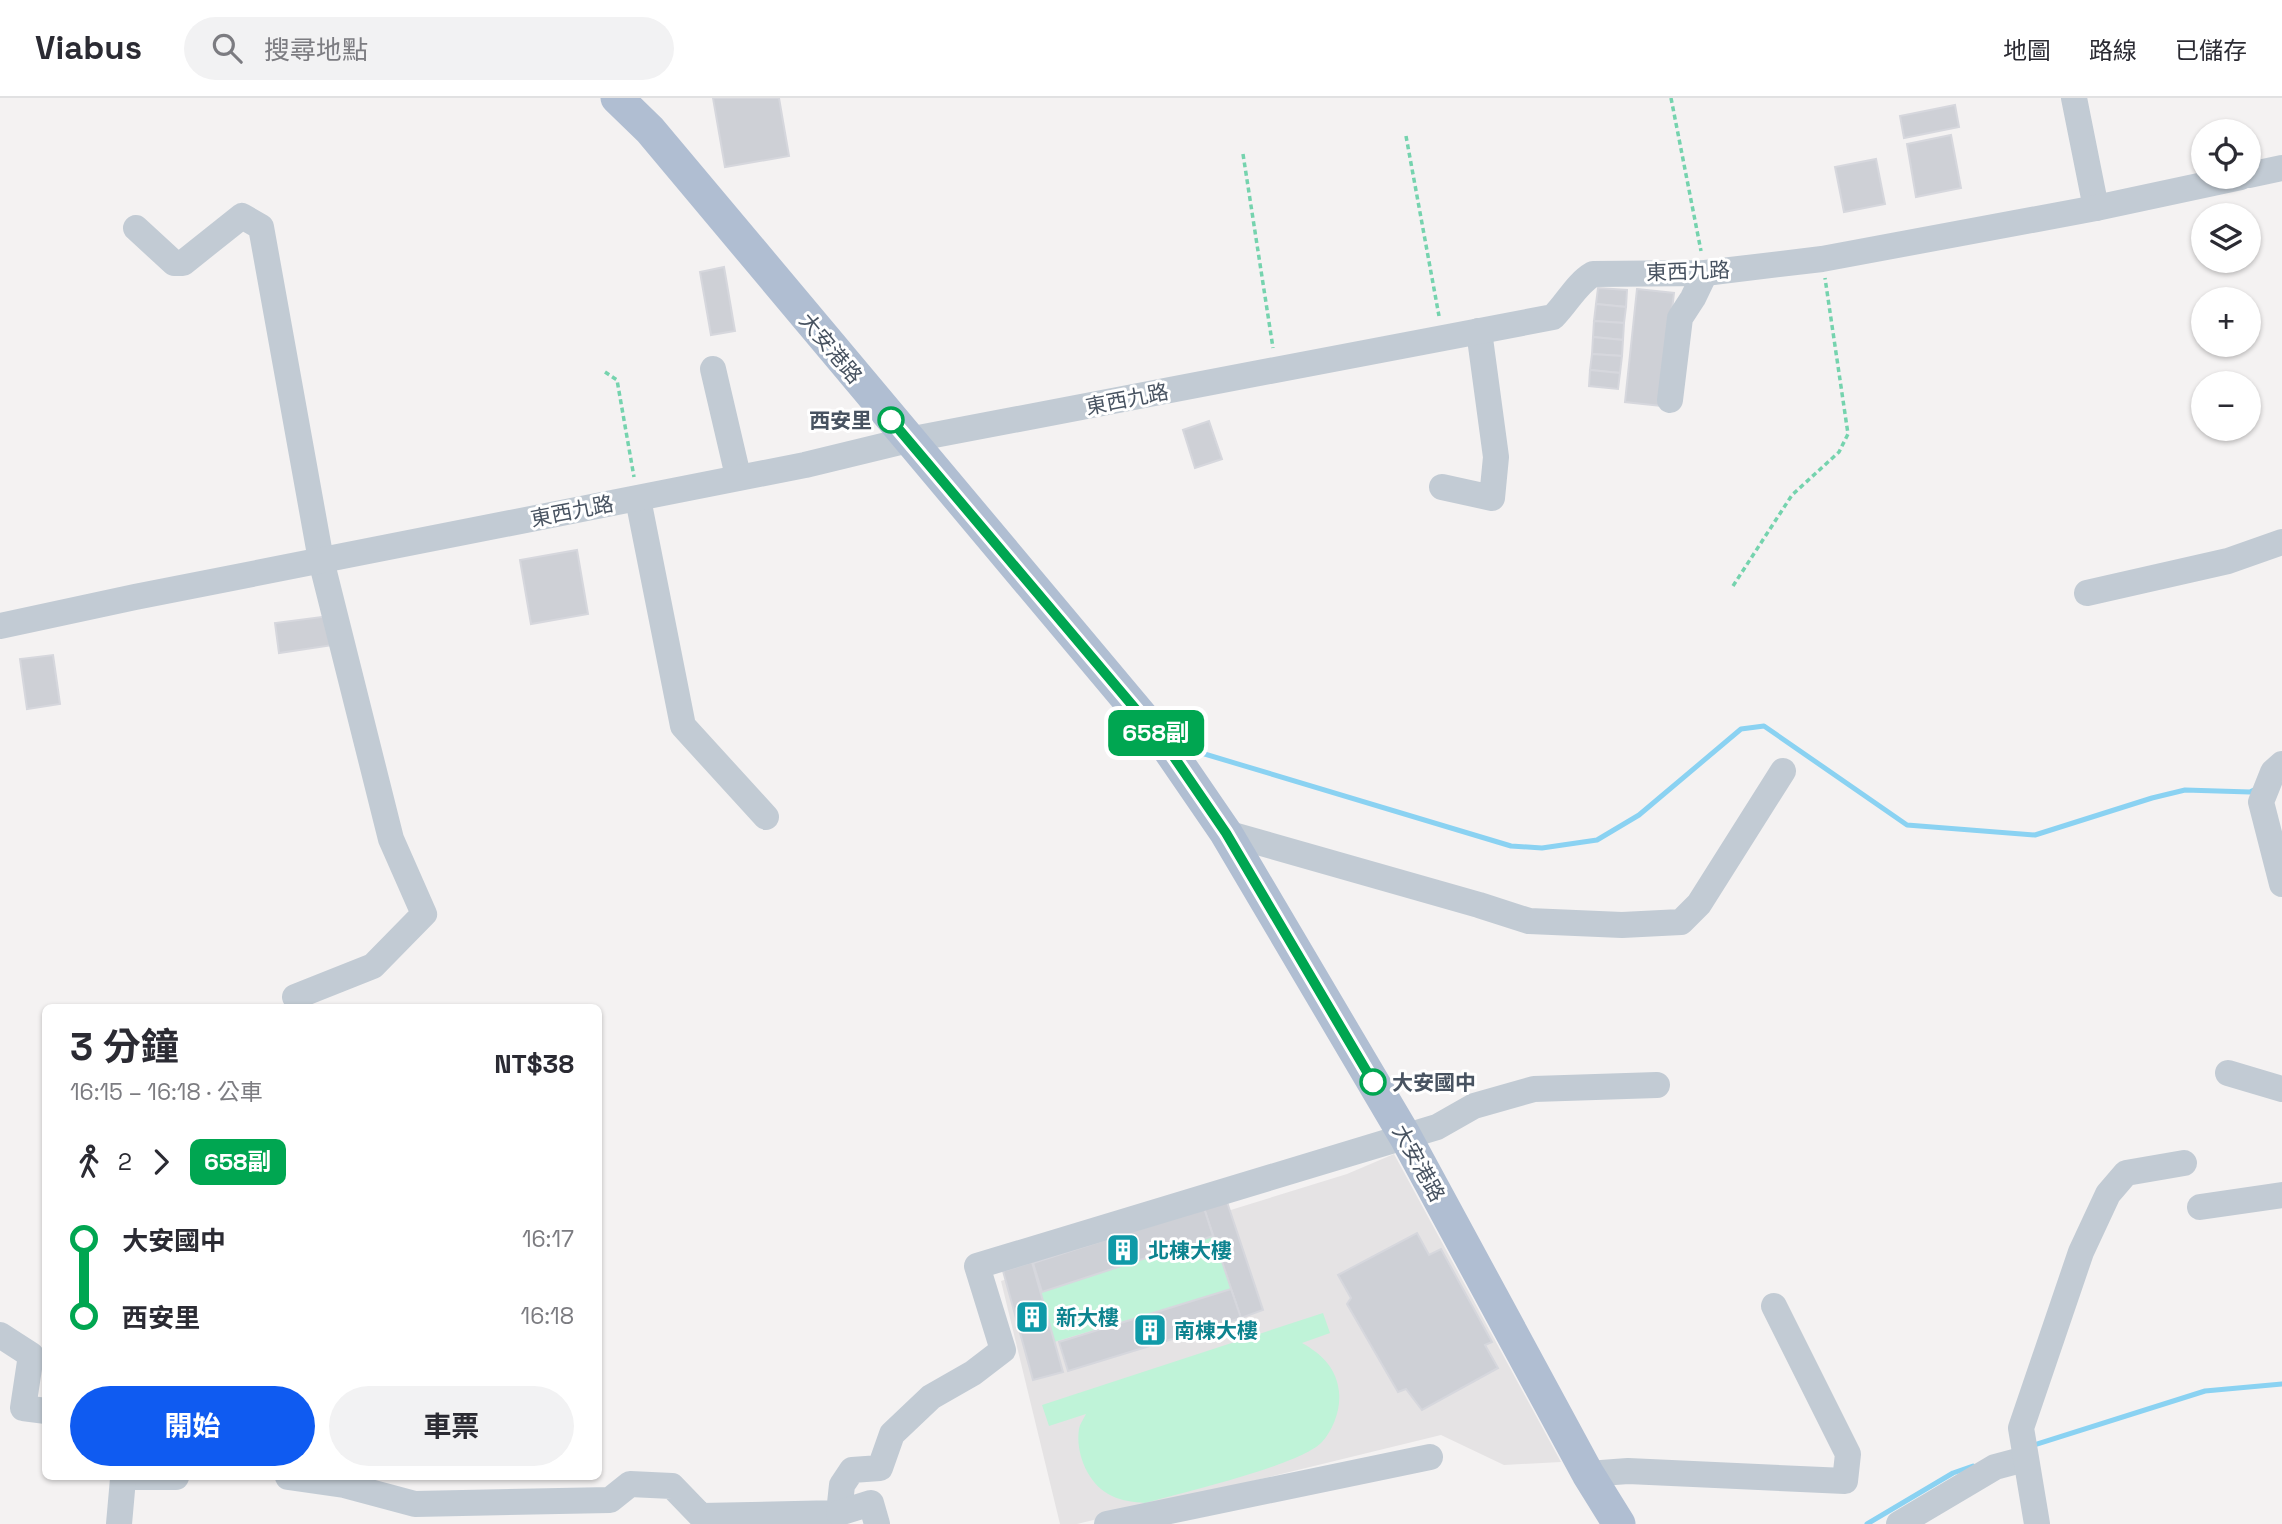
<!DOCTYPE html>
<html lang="zh-TW">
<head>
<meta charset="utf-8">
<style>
	body { margin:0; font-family:"Space Grotesk","Noto Sans TC",sans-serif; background:#f2f2f3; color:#2b2b33; height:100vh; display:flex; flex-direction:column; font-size:26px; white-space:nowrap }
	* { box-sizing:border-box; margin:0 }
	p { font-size:23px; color:#7c7c81 }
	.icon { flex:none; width:38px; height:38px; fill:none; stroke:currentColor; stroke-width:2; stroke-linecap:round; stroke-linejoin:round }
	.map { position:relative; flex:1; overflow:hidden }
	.panel { position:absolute; left:42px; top:906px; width:560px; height:476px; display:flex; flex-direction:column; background:#fff; border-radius:10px; box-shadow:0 2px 5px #0004 }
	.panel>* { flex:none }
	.badge { padding:0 14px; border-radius:10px; font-size:24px; line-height:46px }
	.fabs { position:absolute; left:2191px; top:21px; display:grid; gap:14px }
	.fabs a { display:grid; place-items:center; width:70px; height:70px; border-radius:50%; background:#fff; box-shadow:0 2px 5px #0004; font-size:35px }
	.map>.badge { position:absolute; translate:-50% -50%; box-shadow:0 0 0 4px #fff }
	.legs { display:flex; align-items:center; gap:10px; height:77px; padding:0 28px; font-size:23px }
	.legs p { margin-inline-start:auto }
	.overview { display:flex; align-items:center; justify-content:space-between; height:119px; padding:0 28px }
	h1 { font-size:38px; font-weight:700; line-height:52px }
	.action { display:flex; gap:14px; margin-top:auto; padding:14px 28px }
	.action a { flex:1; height:80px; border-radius:42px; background:#0f5bf1; color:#fff; font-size:28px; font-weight:700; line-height:80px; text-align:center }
	.action a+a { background:#f2f2f3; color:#2b2b33 }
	ul { padding:0 28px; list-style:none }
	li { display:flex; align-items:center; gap:24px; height:77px; font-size:26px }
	li i { display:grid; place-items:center; width:10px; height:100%; margin:0 9px; background:currentColor }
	li i::after { content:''; width:18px; height:18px; margin:-9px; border:5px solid; border-radius:50%; background:#fff }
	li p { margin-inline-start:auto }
	li:first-child i { background:linear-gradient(#0000 50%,currentColor 0) }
	li:last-child i { background:linear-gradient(currentColor 50%,#0000 0) }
	header { display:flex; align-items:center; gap:42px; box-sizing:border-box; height:98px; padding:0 35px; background:#fff; border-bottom:2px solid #e1e1e2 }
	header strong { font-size:33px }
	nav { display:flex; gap:38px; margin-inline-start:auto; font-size:24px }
	.search { width:490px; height:63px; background:#f2f2f3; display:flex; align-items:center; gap:18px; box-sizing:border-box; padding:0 24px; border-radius:38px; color:#7c7c81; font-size:26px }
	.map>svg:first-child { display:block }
	.education { fill:#e5e3e4 }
	.green { fill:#bff3d8 }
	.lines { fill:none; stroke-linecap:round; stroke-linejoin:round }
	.stream { stroke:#8ad2f2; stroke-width:5 }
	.building { fill:#ced0d6; stroke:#d6d7dd; stroke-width:2 }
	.path { stroke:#75d3ae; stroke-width:3.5; stroke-dasharray:5 3.5; stroke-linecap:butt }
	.minor { stroke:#c2cbd4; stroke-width:26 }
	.major { stroke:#b0bed2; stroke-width:33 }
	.line-1-casing { stroke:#fff; stroke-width:16 }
	.line-1 { stroke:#00a651; stroke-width:10 }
	.stop-1-dot { fill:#fff; stroke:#00a651; stroke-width:3.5 }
	.labels { text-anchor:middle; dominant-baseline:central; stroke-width:6; stroke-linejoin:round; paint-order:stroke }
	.street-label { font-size:21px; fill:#485361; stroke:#fff }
	.stop-label { font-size:21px; font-weight:bold; fill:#485361; stroke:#fff; text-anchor:end }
	.culture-label { font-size:21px; font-weight:bold; fill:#0d838f; stroke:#fff; text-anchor:start }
</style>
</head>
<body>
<header>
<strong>Viabus</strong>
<div class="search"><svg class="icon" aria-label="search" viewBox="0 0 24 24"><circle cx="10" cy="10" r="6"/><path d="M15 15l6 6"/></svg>搜尋地點</div>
<nav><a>地圖</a><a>路線</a><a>已儲存</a></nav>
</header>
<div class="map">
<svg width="2282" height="1426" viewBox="0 0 2282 1426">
	<rect width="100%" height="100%" fill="#f4f2f2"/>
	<!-- education -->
	<path class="education" d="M1394 1056 1561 1364 1504 1367 1441 1337 1077 1426H1060L1001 1183 1347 1076Z"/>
	<!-- green -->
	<g class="green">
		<path d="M1213 1138 1231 1191 1054 1244 1041 1194Z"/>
		<path d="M1323 1215 1330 1235 1302 1245C1322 1256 1337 1271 1339 1294 1341 1311 1333 1332 1322 1344 1301 1367 1181 1395 1145 1405 1134 1404 1122 1403 1112 1398 1089 1388 1075 1356 1079 1331 1080 1326 1084 1320 1086 1316L1049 1328 1042 1307Z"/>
	</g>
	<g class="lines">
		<!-- stream -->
		<g class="stream">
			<path d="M1188 651 1511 748 1542 750 1597 742 1639 717 1741 631 1764 628 1907 727 2035 737 2152 700 2185 692 2250 694 2256 691"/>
			<path d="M2031 1348 2205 1293 2282 1286"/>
			<path d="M1867 1426 1953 1375 1973 1368"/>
		</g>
	</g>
	<!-- building -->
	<g class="building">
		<path d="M713 0H779L789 58 725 69Z"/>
		<path d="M1955 7 1959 29 1904 40 1900 18Z"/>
		<path d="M1951 37 1961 90 1916 99 1907 46Z"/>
		<path d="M1876 61 1885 106 1844 114 1835 69Z"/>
		<path d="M724 169 735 233 711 237 700 174Z"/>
		<path d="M1598 190 1627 192 1626 209 1596 206Z"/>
		<path d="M1637 191 1674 195 1661 308 1625 304Z"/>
		<path d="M1596 206 1626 209 1624 225 1594 223Z"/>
		<path d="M1594 223 1624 225 1623 242 1593 239Z"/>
		<path d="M1593 239 1623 242 1622 258 1592 256Z"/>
		<path d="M1592 256 1622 258 1620 275 1590 272Z"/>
		<path d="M1590 272 1620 275 1618 291 1589 288Z"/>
		<path d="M1209 323 1222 361 1195 370 1183 332Z"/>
		<path d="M577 452 588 516 531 526 520 462Z"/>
		<path d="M329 518 333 547 279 555 275 525Z"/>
		<path d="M53 557 60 606 27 611 20 561Z"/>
		<path d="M1226 1101 1263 1212 1241 1220 1204 1110Z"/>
		<path d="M1204 1110 1213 1138 1042 1194 1033 1165Z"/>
		<path d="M1417 1135 1429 1157 1441 1151 1492 1244 1485 1247 1498 1270 1422 1312 1406 1291 1398 1294 1347 1206 1351 1200 1338 1177Z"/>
		<path d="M1032 1164 1063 1274 1033 1282 1003 1173Z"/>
		<path d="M1231 1191 1241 1220 1068 1273 1059 1244Z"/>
	</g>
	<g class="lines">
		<!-- path -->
		<g class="path">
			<path d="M1671 0 1701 153"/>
			<path d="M1406 38 1439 218"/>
			<path d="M1243 56 1273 250"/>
			<path d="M605 274 617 282 634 379"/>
			<path d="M1733 488 1792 397 1839 354 1848 336 1825 180"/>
		</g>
		<!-- minor -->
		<g class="minor">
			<path d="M2074 0 2096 110"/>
			<path d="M2249 77 2282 70"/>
			<path d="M136 130 174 165H183L242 118 261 129 321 462 391 741 424 816 373 868 295 899"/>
			<path d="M713 271 738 378"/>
			<path d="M1670 302 1680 220 1693 200 1705 175"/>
			<path d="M1442 389 1492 400 1496 359 1479 233"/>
			<path d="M638 401 683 628 766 719"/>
			<path d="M2087 495 2228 463 2282 444"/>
			<path d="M0 528 135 499 805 367 908 342 1553 219C1568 204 1576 186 1593 176L1705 175 1822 161 2096 110 2241 79"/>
			<path d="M2282 666 2273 674 2261 704 2282 786"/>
			<path d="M1226 735 1479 807 1529 823 1622 827 1681 824 1699 806 1783 673"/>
			<path d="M2228 975 2282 991"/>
			<path d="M2200 1109 2282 1097"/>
			<path d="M0 1237 31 1257 23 1310 46 1313"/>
			<path d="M1588 1376 1628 1373 1845 1383 1848 1356 1774 1208"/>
			<path d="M123 1379H176"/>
			<path d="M288 1379 344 1387 415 1406 610 1402 630 1386 672 1388 701 1418 839 1415 842 1387 852 1372 880 1370 892 1336 931 1299 973 1275 1003 1252 977 1168 1437 1029 1474 1008 1534 991 1657 987"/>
			<path d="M839 1415 871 1405 877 1426"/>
			<path d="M119 1426 123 1381"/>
			<path d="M1107 1426 1430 1359"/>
			<path d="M1899 1426 1995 1369 2025 1361"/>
			<path d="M2037 1426 2021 1330 2081 1154 2108 1096 2126 1075 2184 1065"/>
		</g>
		<!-- major -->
		<path class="major" d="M617 0 650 32 1165 646 1226 735 1405 1038 1588 1376 1619 1426"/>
	</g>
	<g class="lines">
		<defs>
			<path id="line-1" d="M891 322 1165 646 1226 735 1373 984"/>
		</defs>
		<!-- line-1 casing -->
		<use href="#line-1" class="line-1-casing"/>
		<!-- line-1 -->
		<use href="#line-1" class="line-1"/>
	</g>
	<!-- icons -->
	<defs>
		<symbol id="building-square" viewBox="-11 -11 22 22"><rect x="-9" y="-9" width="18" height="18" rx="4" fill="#0f9aa8" stroke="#fff"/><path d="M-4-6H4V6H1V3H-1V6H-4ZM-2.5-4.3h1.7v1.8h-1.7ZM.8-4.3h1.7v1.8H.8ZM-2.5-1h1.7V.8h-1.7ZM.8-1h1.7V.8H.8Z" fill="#fff"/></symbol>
	</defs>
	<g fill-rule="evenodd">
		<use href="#building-square" x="1104" y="1133" width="38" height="38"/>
		<use href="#building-square" x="1013" y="1200" width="38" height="38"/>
		<use href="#building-square" x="1131" y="1213" width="38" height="38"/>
	</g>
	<!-- markers -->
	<g class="stop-1-dot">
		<circle cx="891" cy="322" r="12"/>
		<circle cx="1373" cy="984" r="12"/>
	</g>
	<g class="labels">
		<!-- street labels -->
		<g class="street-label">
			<text transform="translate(1688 173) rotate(-2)">東西九路</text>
			<text transform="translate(831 250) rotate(50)">大安港路</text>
			<text transform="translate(1127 301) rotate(-11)">東西九路</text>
			<text transform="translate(572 413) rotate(-11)">東西九路</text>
			<text transform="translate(1419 1065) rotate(61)">大安港路</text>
		</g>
		<!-- stop labels -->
		<g class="stop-label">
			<text x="872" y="322">西安里</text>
			<text x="1392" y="984" text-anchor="start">大安國中</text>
		</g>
		<!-- culture labels -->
		<g class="culture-label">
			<text x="1148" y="1152">北棟大樓</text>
			<text x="1056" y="1219">新大樓</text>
			<text x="1174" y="1232">南棟大樓</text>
		</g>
	</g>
</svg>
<div class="fabs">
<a><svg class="icon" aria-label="locate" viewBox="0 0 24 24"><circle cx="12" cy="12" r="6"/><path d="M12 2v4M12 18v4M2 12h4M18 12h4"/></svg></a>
<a><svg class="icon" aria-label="layers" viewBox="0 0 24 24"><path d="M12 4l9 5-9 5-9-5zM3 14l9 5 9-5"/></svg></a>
<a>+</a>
<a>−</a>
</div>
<b class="badge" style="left:1156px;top:635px;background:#00a651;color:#fff">658副</b>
<section class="panel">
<div class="overview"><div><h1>3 分鐘</h1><p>16:15 – 16:18 · 公車</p></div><b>NT$38</b></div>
<div class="legs"><svg class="icon" aria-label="walk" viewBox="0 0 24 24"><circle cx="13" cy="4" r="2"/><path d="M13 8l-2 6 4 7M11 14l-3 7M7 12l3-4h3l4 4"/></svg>2<svg class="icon" aria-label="forward" viewBox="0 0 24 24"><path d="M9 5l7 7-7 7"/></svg><b class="badge" style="background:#00a651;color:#fff">658副</b></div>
<ul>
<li><i style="color:#00a651"></i><b>大安國中</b><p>16:17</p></li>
<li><i style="color:#00a651"></i><b>西安里</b><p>16:18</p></li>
</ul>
<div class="action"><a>開始</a><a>車票</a></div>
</section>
</div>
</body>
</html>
